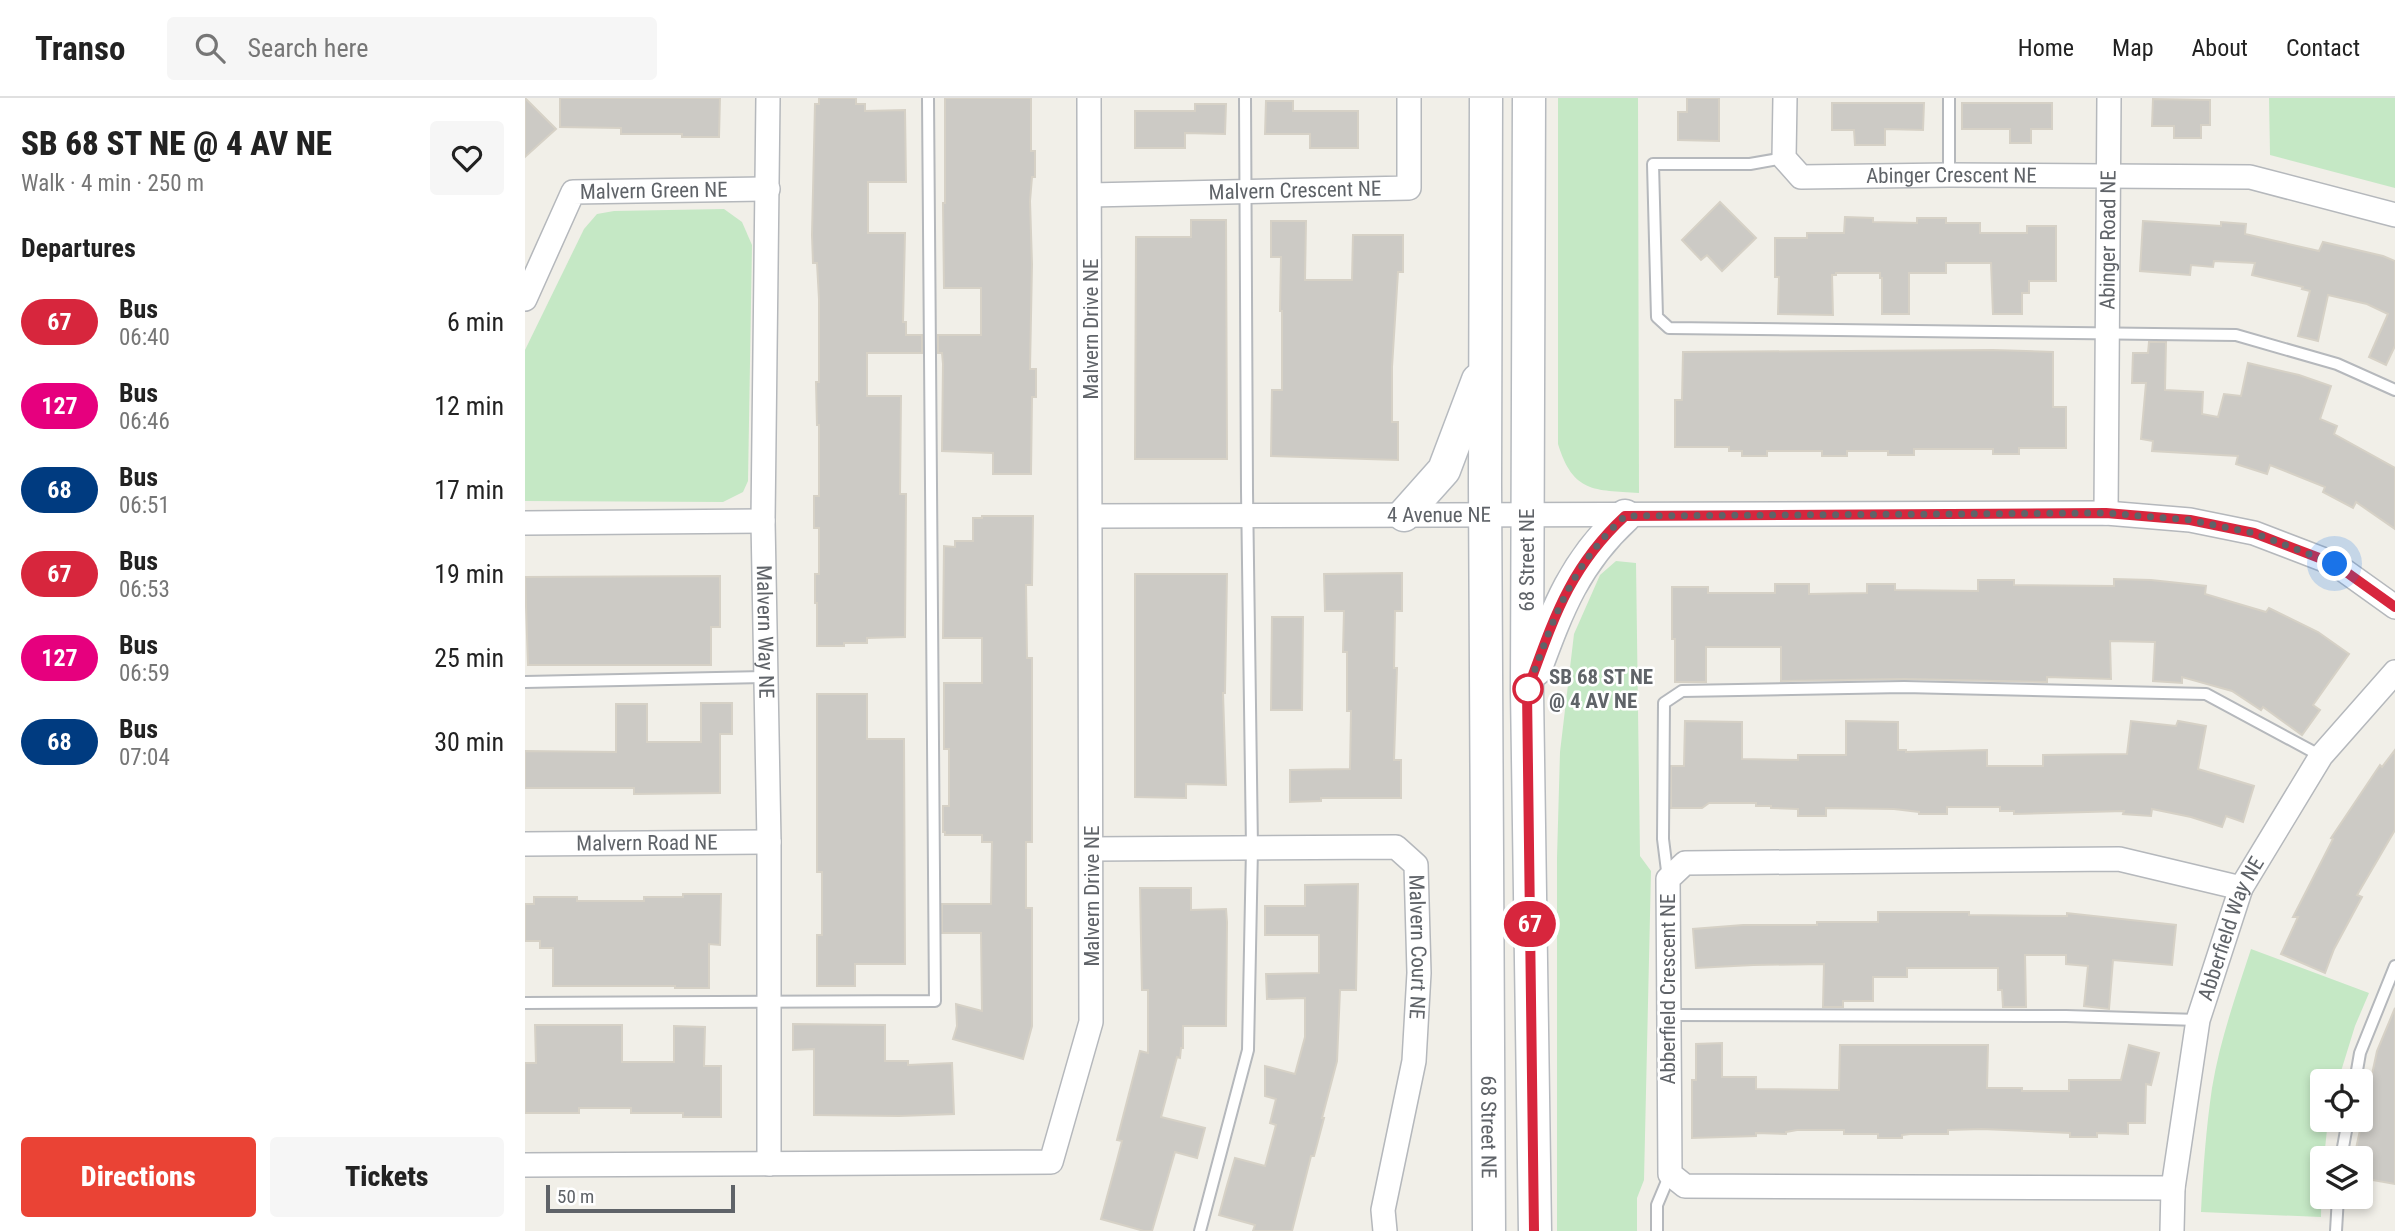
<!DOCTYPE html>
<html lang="en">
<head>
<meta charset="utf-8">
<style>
	body { margin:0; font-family:"Roboto Condensed",sans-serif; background:#f6f6f6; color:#222; height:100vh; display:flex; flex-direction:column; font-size:26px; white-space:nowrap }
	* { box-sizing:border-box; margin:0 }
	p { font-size:23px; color:#767676 }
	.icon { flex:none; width:38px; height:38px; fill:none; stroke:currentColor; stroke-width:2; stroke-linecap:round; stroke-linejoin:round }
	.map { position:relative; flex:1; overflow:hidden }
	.details { display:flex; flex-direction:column; background:#fff; width:525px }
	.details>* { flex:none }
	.badge { padding:0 14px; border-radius:23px; font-size:24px; line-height:46px }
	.controls { position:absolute; left:1785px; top:971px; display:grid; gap:14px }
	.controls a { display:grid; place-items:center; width:63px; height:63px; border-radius:7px; background:#fff; box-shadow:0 4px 10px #0003; font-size:35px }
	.scale { position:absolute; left:21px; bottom:18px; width:189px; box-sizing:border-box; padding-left:7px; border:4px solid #5f6368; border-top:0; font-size:19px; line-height:24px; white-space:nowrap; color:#5f6368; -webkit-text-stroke:5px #fff; paint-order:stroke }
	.you { position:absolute; width:35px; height:35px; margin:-18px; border:5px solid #fff; border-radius:50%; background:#1a73e8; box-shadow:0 0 0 10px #1a73e833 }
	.map>.badge { position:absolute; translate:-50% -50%; box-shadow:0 0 0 4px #fff }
	h2 { padding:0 21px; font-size:26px; line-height:63px }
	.round { display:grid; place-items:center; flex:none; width:74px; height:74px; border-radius:7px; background:#f6f6f6 }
	.head { display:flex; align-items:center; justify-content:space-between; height:119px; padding:0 21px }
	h1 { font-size:33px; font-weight:800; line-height:52px }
	.action { display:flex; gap:14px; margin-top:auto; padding:14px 21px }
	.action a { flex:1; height:80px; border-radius:7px; background:#ea4335; color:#fff; font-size:28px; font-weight:800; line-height:80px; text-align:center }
	.action a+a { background:#f6f6f6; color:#222 }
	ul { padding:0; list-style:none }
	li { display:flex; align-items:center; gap:21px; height:84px; padding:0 21px }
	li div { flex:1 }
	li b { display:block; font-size:26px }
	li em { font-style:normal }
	li .badge { min-width:77px; font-weight:700; text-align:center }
	header { display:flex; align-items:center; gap:42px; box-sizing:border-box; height:98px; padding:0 35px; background:#fff; border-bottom:2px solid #e0e0e0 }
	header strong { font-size:33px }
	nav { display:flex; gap:38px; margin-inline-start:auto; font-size:24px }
	.search { width:490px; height:63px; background:#f6f6f6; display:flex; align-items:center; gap:18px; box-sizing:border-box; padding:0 24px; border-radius:7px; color:#767676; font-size:26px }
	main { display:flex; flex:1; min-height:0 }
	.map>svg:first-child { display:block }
	.green { fill:#c5e8c5 }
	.building { fill:#cccac5; stroke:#d6d1c6; stroke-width:2 }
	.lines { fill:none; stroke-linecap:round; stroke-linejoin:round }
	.service-casing { stroke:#b5b8bc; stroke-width:14 }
	.minor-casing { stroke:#b5b8bc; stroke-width:26 }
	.secondary-casing { stroke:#b6babf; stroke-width:35 }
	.service { stroke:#fff; stroke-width:10 }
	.minor { stroke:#fff; stroke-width:23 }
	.secondary { stroke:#fff; stroke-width:32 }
	.line-casing { stroke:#fff; stroke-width:16 }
	.line { stroke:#d7263d; stroke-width:10 }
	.walk { stroke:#5f6368; stroke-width:7; stroke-dasharray:0 12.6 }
	.stop-dot { fill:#fff; stroke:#d7263d; stroke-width:3.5 }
	.labels { text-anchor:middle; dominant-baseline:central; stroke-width:5; stroke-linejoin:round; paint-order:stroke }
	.street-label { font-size:21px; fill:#5f6368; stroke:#fff }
	.stop-label { font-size:21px; font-weight:bold; fill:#5f6368; stroke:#fff; text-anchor:start }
</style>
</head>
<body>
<header>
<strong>Transo</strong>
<div class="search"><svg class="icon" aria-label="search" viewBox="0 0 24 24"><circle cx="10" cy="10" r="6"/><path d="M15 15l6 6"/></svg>Search here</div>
<nav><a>Home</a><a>Map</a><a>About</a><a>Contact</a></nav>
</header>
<main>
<section class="details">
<div class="head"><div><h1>SB 68 ST NE @ 4 AV NE</h1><p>Walk · 4 min · 250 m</p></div><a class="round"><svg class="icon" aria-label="heart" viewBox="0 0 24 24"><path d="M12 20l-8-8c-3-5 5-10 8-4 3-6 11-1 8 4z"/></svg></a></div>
<h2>Departures</h2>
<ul>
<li><span class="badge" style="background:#d7263d;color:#fff">67</span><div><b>Bus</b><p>06:40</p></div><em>6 min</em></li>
<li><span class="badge" style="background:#e6007e;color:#fff">127</span><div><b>Bus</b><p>06:46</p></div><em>12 min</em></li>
<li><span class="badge" style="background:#003b80;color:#fff">68</span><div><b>Bus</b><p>06:51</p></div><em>17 min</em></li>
<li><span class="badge" style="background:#d7263d;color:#fff">67</span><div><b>Bus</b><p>06:53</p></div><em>19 min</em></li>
<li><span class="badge" style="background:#e6007e;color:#fff">127</span><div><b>Bus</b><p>06:59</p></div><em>25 min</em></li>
<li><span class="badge" style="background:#003b80;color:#fff">68</span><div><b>Bus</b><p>07:04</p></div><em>30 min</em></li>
</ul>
<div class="action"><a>Directions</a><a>Tickets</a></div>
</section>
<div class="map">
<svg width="1870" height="1133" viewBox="0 0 1870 1133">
	<rect width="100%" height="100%" fill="#f1efe8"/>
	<!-- green -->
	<g class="green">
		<path d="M1033 0H1113L1114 395C1069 392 1048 395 1033 346Z"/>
		<path d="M1744 0H1870V90L1745 57Z"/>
		<path d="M199 111 217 124 227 147 223 383 218 394 198 404 0 403V252L59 131 72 116 89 113Z"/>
		<path d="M1091 463 1111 465 1115 758 1126 773 1119 1082 1112 1100V1133H1032V760L1035 654 1049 536 1075 477Z"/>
		<path d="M1726 851 1844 895 1830 928 1813 983 1797 984V1022H1803L1799 1060H1797L1796 1119 1676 1114C1678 1072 1681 1031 1687 990 1695 942 1711 897 1726 851Z"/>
	</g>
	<!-- building -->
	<g class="building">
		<path d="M0 0 31 31 0 59Z"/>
		<path d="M35 0H195L194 39H157V36H96V30L35 29Z"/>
		<path d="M294 0H331V6H340V13L380 12 381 84H343V135H380L378 224H381V237H397V255H342V298H376L375 396H381L380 539 342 540V545H319V548H292V505H290V476H294V430H289V398H294V327H292L291 284H294V201L292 165H288L287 137 290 6H294Z"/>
		<path d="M420 0H506V53H510V79H507L505 103 507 166 505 271H511V299H507L506 376H468V355L417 353 418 266 417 255H413V237H456V190H419L418 105H420Z"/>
		<path d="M1162 0H1194V43L1153 42V14H1162Z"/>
		<path d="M1628 1 1685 2V27H1676V40H1649V28H1627Z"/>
		<path d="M741 3H768V13H833V50H785V36H740Z"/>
		<path d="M1307 5H1399L1398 32 1360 31V47H1330L1329 32H1307Z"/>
		<path d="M1437 5H1527V31H1506V45H1485V31H1437Z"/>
		<path d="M670 6H701L700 36 660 35V50H610V13H670Z"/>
		<path d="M1195 104 1231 140 1197 173 1182 157 1176 162 1157 142Z"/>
		<path d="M1320 119 1348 120V124L1392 125V120H1421V125H1455V135H1502V128H1531V183H1504V195H1497V216H1468L1466 165H1421V175H1384V216H1357V180H1355V175H1311V177H1307L1308 217 1253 216 1254 179H1250V140H1282V135H1319Z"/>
		<path d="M666 122H701L702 361H610L611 139H666Z"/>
		<path d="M746 123H781L780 182H827L828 137H878V174H873L867 269V324H873V362L746 358 747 292H757V213H755L756 159H746Z"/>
		<path d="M1618 123 1696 128V124L1721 126 1720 136 1794 153 1798 144 1858 158 1870 163V248L1861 267 1844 259 1863 216 1842 206 1803 197 1793 243 1773 238 1785 193 1777 191 1778 189 1727 177 1730 165 1689 163 1688 169 1666 167 1665 177 1615 173Z"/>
		<path d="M1624 244H1641L1640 292 1678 294 1677 316 1693 319 1699 296 1716 298 1723 265 1774 277 1806 288 1795 321 1812 328 1809 336 1870 370V431L1831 404 1828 410 1798 394 1800 389 1745 367 1742 376 1711 366 1713 358 1627 353 1628 343 1616 341 1621 285H1607L1608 255H1623Z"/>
		<path d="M1468 252 1528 254V309H1541V350H1494V356H1468V351H1389V357H1363V353H1322V358H1297V353H1242V358H1217V353H1204V349H1150V302H1157L1158 254Z"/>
		<path d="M457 418H508L507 487H501L502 560H507V744H501V810H507V928L498 961 428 941 432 928 431 906 457 913 456 835H417V806H466L467 744H457V737H420V734H418V708H424V651H419V585H457V540H418L419 448 430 449V443H448V420H457Z"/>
		<path d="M877 475V513H870L869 570H872L869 662H876V700H796V703L765 704V672L825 671 826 613H822V554H818L819 513H800L799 476Z"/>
		<path d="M610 476H702L700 595H698L701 687 661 686V700L610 699Z"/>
		<path d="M195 478V529H186V567H3L0 479Z"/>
		<path d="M1589 481 1626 482 1681 488 1680 496 1741 514 1744 510 1793 534 1824 556 1788 607 1795 612 1777 637 1738 609 1736 612 1707 593 1657 579V585L1628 583 1630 544 1585 543 1586 581 1522 579V584L1379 581 1256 583V549H1181V584H1150V541H1147V489H1183V495H1250V486H1284V496L1342 495V486H1370V492L1453 493V482H1489V487L1589 488Z"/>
		<path d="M747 519H778L777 612H746Z"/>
		<path d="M292 596H342V641H379L380 866H330V888H292V837H297V774H292Z"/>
		<path d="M176 605H207V636H195V695L109 696V690H0V653L91 654V606H122V644H176Z"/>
		<path d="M1160 623 1217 624V661L1273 662V657H1321V623L1373 624V652H1381V654L1462 652V668H1518V657L1602 656 1606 623 1651 628 1653 623 1681 628 1673 671 1729 688 1718 724 1701 718 1697 729 1666 719 1627 711 1626 718 1598 716 1599 713 1489 716V713H1475V709H1422V716H1394V714L1369 711 1301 710V718H1273V711L1246 710V708H1231V705H1184L1177 710H1146V668H1159Z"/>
		<path d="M1870 652V732L1832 797 1837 799 1809 851 1800 875 1756 856 1773 819H1768L1808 741 1806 740 1855 667 1857 669Z"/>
		<path d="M833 786 831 892H815L812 963 797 1020H799L789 1058H786L767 1133H728L730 1127 694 1117 701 1091 710 1060 740 1068 751 1027 745 1025 751 1001 740 998V968L770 976 780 939V900L742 901 741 876 794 875V837H740V808H780V787Z"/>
		<path d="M615 790H666V812L701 811 702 824 701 928H658V950H656L655 960 652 959 636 1019 680 1030 672 1060 650 1054 627 1133H619L576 1121 592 1062 597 1043 592 1042 615 953 623 955V892H617Z"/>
		<path d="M158 796H196L195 847 184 846V890H150V888H28V850H15V843H0V806H9V799H52V803H119V799H158Z"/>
		<path d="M1353 814H1444V817L1542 818V815L1651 827 1647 867 1588 862 1584 911 1559 908 1563 868 1541 866V857H1500L1501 909H1478L1477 892H1473V870H1382V879H1348V903H1318V909H1298L1299 866 1228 867 1171 870 1168 831 1218 827H1292V824H1353Z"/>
		<path d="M1870 910V1086L1836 1080V1060H1829L1852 953Z"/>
		<path d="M268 926 360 927V963H383V967L427 965 429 1016 374 1018 289 1017V951L268 952Z"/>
		<path d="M10 927H97V964H149V928L180 929 179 968H196V1019H158V1015H106V1010H54V1015H0V965H11Z"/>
		<path d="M1197 945V979H1231V991L1314 992 1315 947H1463L1462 990H1497V993H1544V982H1596L1604 947 1634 955 1626 987 1621 986 1620 1025H1603V1036L1572 1035V1039H1545V1035L1457 1031 1423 1032V1036H1385L1377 1037V1040H1353V1036H1319V1032H1272L1261 1034V1036L1231 1035V1038L1167 1040V982H1171V946Z"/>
	</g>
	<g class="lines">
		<defs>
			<g id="service">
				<path d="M1424 0V77"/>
				<path d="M1259 60 1225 66H1128L1132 219 1144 230 1711 237 1812 266 1870 292"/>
				<path d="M0 584 242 579"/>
				<path d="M1143 781 1138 741 1139 605 1157 593 1379 589 1681 596 1796 658"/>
				<path d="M0 905 410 903 403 0"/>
				<path d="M1144 917 1541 918 1673 922"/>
				<path d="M1830 984 1835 955 1870 868"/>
				<path d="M1816 1060 1823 1022"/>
				<path d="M675 1133 723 952 727 750 722 393 720 0"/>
				<path d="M1132 1133V1107L1145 1076"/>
				<path d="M1811 1133 1813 1099"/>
			</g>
			<g id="minor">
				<path id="s1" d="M243 0 238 423 244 744V1066"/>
				<path id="s2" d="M1260 0 1259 60 1276 79 1424 77 1725 79 1870 117"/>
				<path id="s3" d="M565 97 884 90V0"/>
				<path id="s4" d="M0 201 48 94 243 91"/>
				<path id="s5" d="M1581 415 1584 0"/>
				<path id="s6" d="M566 418 1581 415 1665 422 1729 435 1810 466 1870 509"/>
				<path d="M0 425 238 423"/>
				<path id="s7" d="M0 746 244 744"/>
				<path id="s8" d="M567 751 871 749 891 767 894 875 889 963 858 1112 860 1133"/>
				<path d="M0 1067 526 1064 566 924 564 0"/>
				<path d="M1648 1090 1160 1088 1145 1076 1143 781 1160 765 1594 761 1716 790"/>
				<path id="s9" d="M1647 1133 1648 1090 1673 922 1716 790 1796 658 1870 574"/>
			</g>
			<g id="secondary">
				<path id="s10" d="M961 0 960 386 964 1133"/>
				<path d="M1004 0 1002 593 1010 1133"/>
				<path d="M879 417 919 372 953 282"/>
				<path d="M1010 572C1033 510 1050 464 1100 418"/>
			</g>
		</defs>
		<!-- service casing -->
		<use href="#service" class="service-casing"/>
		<!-- minor casing -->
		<use href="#minor" class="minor-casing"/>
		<!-- secondary casing -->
		<use href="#secondary" class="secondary-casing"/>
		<!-- service -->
		<use href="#service" class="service"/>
		<!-- minor -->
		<use href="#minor" class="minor"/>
		<!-- secondary -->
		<use href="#secondary" class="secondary"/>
	</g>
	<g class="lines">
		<defs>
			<path id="line" d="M1009 1133 1002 593C1028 523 1043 471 1100 418L1581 415 1665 422 1729 435 1810 466 1870 509"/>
		</defs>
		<!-- line casing -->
		<use href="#line" class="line-casing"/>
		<!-- line -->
		<use href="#line" class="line"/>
		<!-- walk -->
		<path class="walk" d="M1003 591 1002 593C1028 523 1043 471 1100 418L1581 415 1665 422 1729 435 1810 466"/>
	</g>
	<!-- markers -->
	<circle class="stop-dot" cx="1003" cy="591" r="14"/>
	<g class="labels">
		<!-- street labels -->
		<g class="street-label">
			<text stroke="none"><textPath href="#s2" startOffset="236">Abinger Crescent NE</textPath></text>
			<text stroke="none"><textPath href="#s3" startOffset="205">Malvern Crescent NE</textPath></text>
			<text stroke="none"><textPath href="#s4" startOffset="198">Malvern Green NE</textPath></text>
			<text stroke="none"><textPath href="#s5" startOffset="273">Abinger Road NE</textPath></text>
			<text transform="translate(566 231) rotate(-90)">Malvern Drive NE</text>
			<text stroke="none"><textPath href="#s6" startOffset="348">4 Avenue NE</textPath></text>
			<text transform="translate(1002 462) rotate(-90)">68 Street NE</text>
			<text stroke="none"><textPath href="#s1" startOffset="534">Malvern Way NE</textPath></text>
			<text stroke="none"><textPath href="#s7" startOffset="122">Malvern Road NE</textPath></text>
			<text transform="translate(567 798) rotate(-90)">Malvern Drive NE</text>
			<text stroke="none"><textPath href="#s9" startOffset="310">Abberfield Way NE</textPath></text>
			<text stroke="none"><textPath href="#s8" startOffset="413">Malvern Court NE</textPath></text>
			<text transform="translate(1143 891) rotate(-90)">Abberfield Crescent NE</text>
			<text stroke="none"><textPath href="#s10" startOffset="1029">68 Street NE</textPath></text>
		</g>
		<!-- stop labels -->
		<g class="stop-label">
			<text x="1024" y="579">SB 68 ST NE<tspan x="1024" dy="24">@ 4 AV NE</tspan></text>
		</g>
	</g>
</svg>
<div class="controls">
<a><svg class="icon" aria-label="locate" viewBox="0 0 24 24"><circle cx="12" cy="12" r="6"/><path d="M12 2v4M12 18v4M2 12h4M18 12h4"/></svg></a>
<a><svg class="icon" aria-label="layers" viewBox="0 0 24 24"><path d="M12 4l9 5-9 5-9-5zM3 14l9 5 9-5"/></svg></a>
</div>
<div class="scale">50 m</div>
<div class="you" style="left:1810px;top:466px"></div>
<b class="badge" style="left:1005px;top:826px;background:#d7263d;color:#fff">67</b>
</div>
</main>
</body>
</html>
